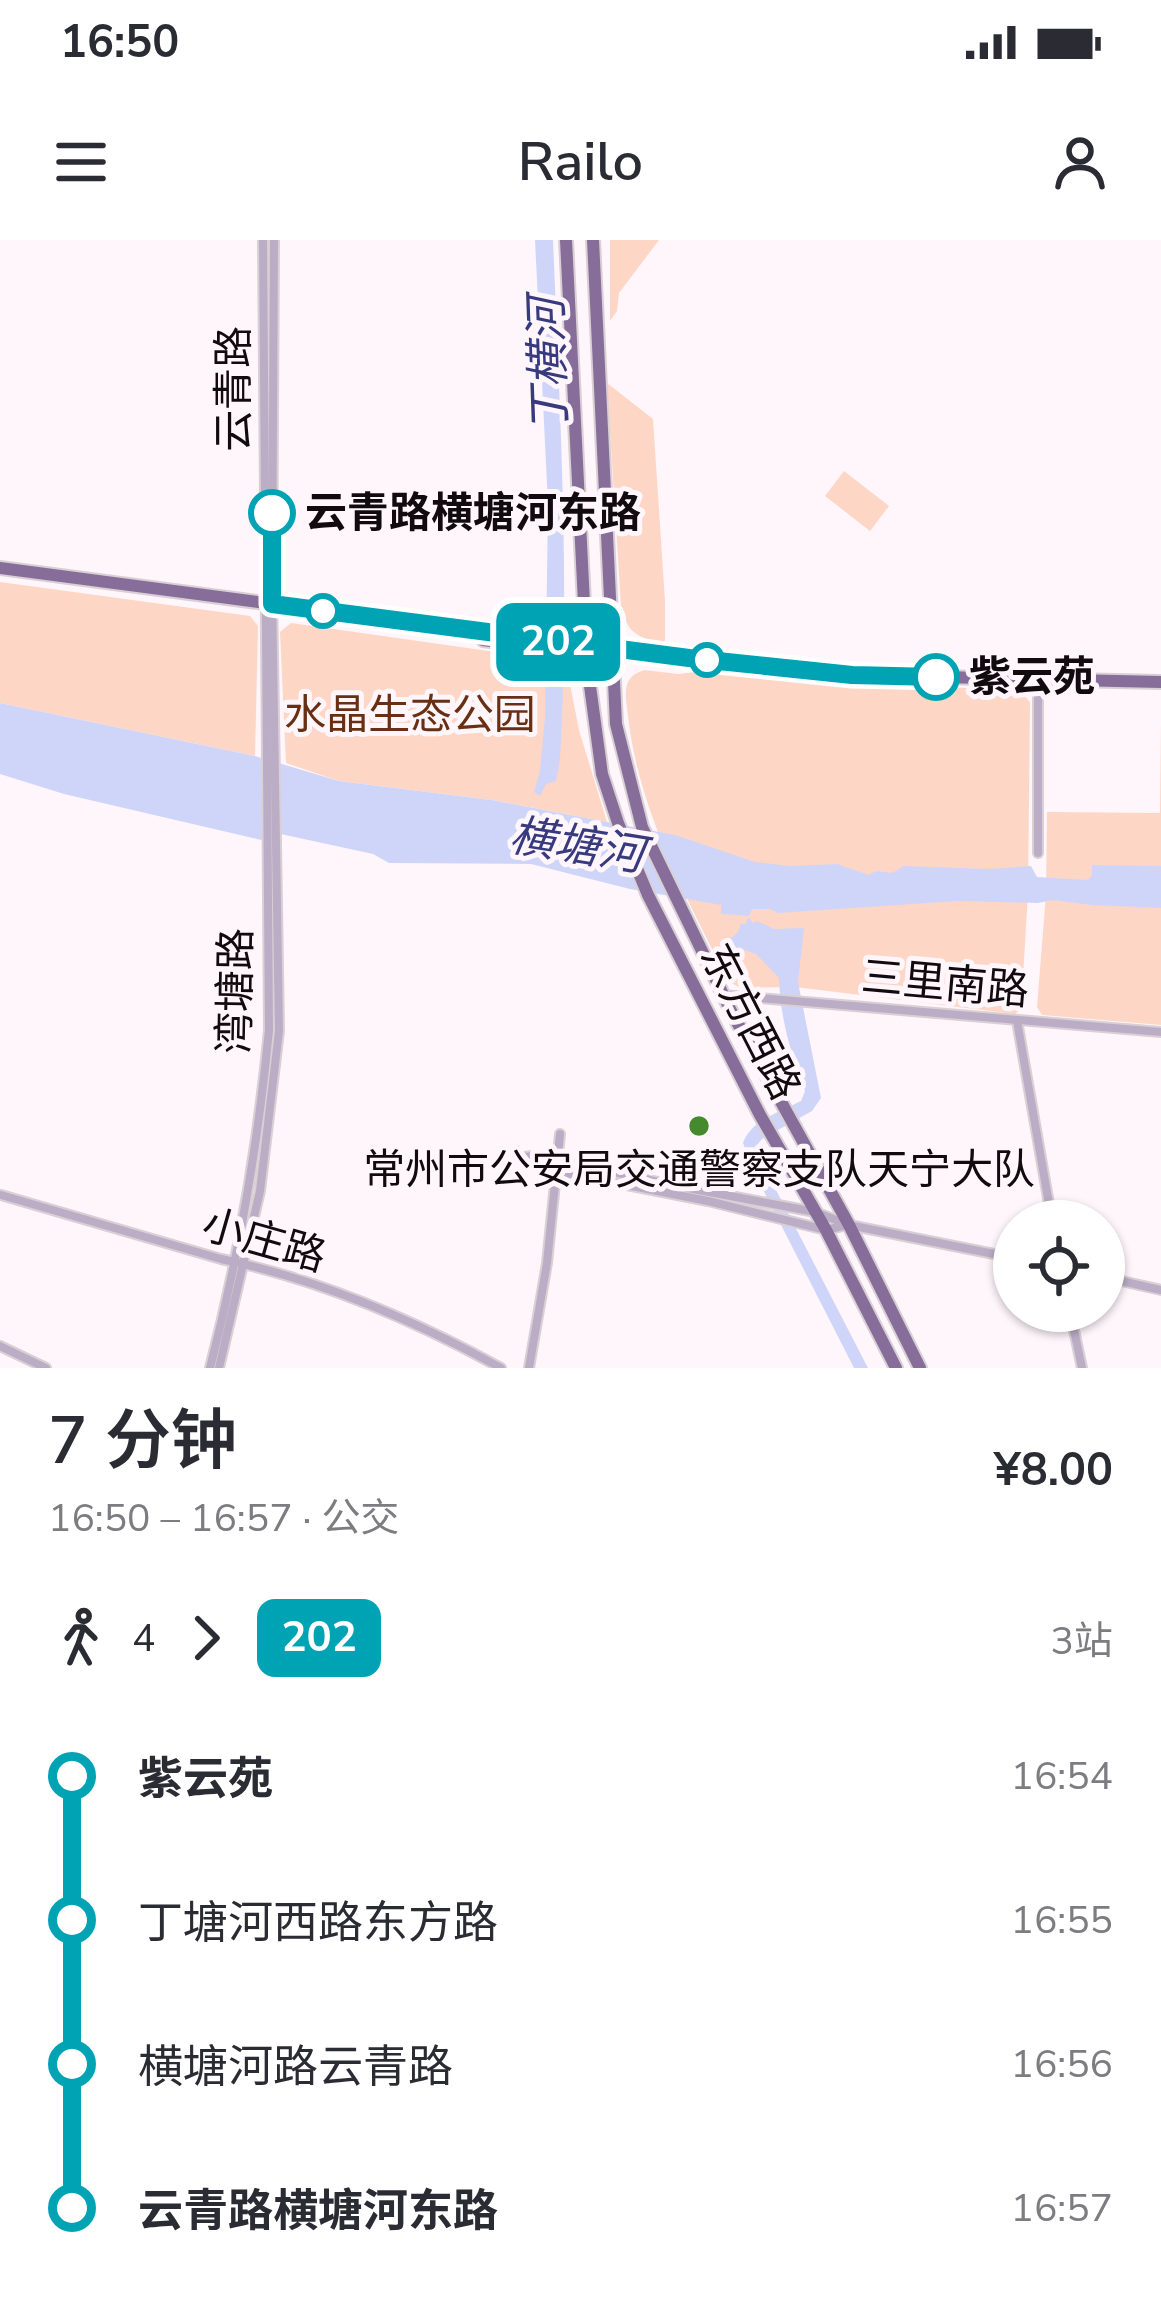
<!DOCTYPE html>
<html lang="zh">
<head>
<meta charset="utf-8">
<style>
	body { margin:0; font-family:"Nunito Sans","Noto Sans SC",sans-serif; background:#f7f7f7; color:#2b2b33; height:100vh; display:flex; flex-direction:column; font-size:45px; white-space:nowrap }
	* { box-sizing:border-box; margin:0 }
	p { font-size:39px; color:#7c7c81 }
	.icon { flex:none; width:66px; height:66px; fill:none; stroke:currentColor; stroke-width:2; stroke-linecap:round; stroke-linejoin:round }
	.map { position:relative; height:1128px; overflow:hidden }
	.details { display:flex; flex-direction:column; background:#fff; flex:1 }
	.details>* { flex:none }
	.badge { padding:0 24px; border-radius:18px; font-size:42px; line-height:78px }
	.tools { position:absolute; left:993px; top:960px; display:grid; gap:24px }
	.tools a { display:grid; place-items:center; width:132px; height:132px; border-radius:50%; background:#fff; box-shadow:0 3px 9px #0004; font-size:60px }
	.map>.badge { position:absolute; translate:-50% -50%; box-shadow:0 0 0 6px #fff }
	.legs { display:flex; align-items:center; gap:18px; height:132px; padding:0 48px; font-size:39px }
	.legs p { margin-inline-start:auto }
	.summary { display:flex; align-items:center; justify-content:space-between; height:204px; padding:0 48px }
	h1 { font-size:66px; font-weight:600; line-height:90px }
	ul { padding:0 48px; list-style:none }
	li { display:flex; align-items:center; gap:42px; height:144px; font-size:45px }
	li i { display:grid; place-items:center; width:18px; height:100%; margin:0 15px; background:currentColor }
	li i::after { content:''; width:30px; height:30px; margin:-15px; border:9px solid; border-radius:50%; background:#fff }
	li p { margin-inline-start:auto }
	li:first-child i { background:linear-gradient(#0000 50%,currentColor 0) }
	li:last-child i { background:linear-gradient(currentColor 50%,#0000 0) }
	.status { display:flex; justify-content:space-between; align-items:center; height:84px; padding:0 60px; background:#fff; direction:ltr }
	.status svg { height:33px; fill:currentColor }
	header { display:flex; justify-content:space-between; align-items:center; height:156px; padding:0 48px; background:#fff; font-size:54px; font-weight:600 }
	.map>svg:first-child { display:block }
	.green { fill:#fed6c5 }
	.water { fill:#cfd5f9 }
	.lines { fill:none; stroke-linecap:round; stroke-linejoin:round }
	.minor-casing { stroke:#d9d0d5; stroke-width:12 }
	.major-casing { stroke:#d9d0d5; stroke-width:16 }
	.minor { stroke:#bbadc6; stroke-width:8 }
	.major { stroke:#876e9a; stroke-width:12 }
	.line-1-casing { stroke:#fff; stroke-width:27 }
	.line-1 { stroke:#00a3b4; stroke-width:18 }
	.stop-1-dot { fill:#fff; stroke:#00a3b4; stroke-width:6 }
	.poi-dot { fill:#468a2e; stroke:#fff6fb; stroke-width:4.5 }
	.labels { text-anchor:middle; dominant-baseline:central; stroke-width:10; stroke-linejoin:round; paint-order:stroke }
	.street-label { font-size:42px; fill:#110a0f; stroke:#fff6fb }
	.stop-label { font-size:42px; font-weight:bold; fill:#110a0f; stroke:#fff6fb; text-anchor:start }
	.park-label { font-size:42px; fill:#692f13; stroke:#fff6fb }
	.poi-label { font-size:42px; fill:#110a0f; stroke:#fff6fb }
	.water-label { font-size:45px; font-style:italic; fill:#383a7f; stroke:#fff6fb }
</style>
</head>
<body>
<div class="status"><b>16:50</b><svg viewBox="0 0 49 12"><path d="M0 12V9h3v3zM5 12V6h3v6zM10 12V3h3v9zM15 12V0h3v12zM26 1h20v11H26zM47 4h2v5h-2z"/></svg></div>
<header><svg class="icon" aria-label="menu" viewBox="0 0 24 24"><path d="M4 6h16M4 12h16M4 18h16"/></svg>Railo<svg class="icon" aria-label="person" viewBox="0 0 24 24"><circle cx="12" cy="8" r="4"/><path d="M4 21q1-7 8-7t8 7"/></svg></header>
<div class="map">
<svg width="1161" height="1128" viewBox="0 0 1161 1128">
	<rect width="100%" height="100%" fill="#fff6fb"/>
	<!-- green -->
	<g class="green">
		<path d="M610 0H659L619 53 617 71 610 81Z"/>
		<path d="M607 143 653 179 665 361V402C638 399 627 393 621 366Z"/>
		<path d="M844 231 889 266 870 291 825 256Z"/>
		<path d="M0 342 250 376 258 386 255 516 0 463Z"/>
		<path d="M291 383 525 416 553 421 568 434 579 490 607 582 492 560 339 541 286 523 280 392Z"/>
		<path d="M644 430 678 434 697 432 1020 451 1030 462 1028 653 1021 770 1015 774 795 747 741 748 729 742C686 657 639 572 628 476 627 465 623 450 629 440 634 433 638 433 644 430Z"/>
		<path d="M1161 482V785L1042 775 1037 767 1046 654 1047 572 1160 573Z"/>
	</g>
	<!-- water -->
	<g class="water">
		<path d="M535 0H553C560 173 570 346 560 519L556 541 546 544 540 556 534 552 540 531 545 477 548 264Z"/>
		<path d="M0 463 255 516 339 541 492 560 675 595 755 622 790 626 837 624 869 635 876 631 892 633 904 626 990 629 1031 626 1037 637 1088 640 1092 635V625L1161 626V668L1092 665 1053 660 1038 663 957 661 778 673 770 669H752L749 676 721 674V665L630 649 531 624 389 623 373 614 276 593 261 600 64 554 0 534Z"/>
		<path d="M750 678 752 683 757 681 774 689 804 688 798 742 821 858 812 871 762 899 757 905V913L868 1128H854L754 932 743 903C751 880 780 872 801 861L805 851C791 814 780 778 779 738L756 714 730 705 728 701 738 692 741 684H746L747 679Z"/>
	</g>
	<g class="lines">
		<defs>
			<g id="minor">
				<path d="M1038 441V613"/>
				<path d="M723 755 1161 792"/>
				<path d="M1017 781 1052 981"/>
				<path d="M525 917 540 915 557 919 667 944 815 972 849 985 1014 1018"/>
				<path d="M525 917 537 925 556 931 708 961 826 990 847 985"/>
				<path d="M1 955 221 1019C318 1039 414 1080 501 1128"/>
				<path d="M1104 1037 1161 1050"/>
				<path d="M1070 1071 1082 1128"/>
				<path d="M0 1106 46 1128"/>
				<path d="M210 1128C239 1016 258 905 269 790L263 0"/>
				<path d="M219 1128 260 951 279 791 272 353 274 0"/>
				<path d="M529 1128 547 1023 560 894"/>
			</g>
			<g id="major">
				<path d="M566 0 587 424 602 534 618 583 648 655 760 875 826 990 896 1128"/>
				<path d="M593 0 616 484 642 587 732 773 849 985 920 1128"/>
				<path d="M0 328 689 419 852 435 1161 442"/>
				<path d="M483 400 594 415"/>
			</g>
		</defs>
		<!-- minor casing -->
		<use href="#minor" class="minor-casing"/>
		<!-- major casing -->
		<use href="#major" class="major-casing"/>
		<!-- minor -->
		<use href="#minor" class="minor"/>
		<!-- major -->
		<use href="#major" class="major"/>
	</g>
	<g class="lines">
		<defs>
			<path id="line-1" d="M272 273V364L689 418 852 435 936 437"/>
		</defs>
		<!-- line-1 casing -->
		<use href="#line-1" class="line-1-casing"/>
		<!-- line-1 -->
		<use href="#line-1" class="line-1"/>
	</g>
	<!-- markers -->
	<g class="stop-1-dot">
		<circle cx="272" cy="273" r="21"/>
		<circle cx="323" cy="371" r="15"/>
		<circle cx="707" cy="420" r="15"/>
		<circle cx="936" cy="437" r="21"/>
	</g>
	<circle class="poi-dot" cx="699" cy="886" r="12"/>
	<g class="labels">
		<!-- street labels -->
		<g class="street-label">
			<text transform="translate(234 149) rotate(-90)">云青路</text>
			<text transform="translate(945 744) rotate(5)">三里南路</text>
			<text transform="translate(236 751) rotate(-89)">湾塘路</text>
			<text transform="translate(750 782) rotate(63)">东方西路</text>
			<text transform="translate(264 1001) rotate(16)">小庄路</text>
		</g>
		<!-- stop labels -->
		<g class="stop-label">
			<text x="305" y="273">云青路横塘河东路</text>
			<text x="969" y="437">紫云苑</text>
		</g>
		<!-- park labels -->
		<g class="park-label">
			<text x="410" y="475">水晶生态公园</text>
		</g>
		<!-- poi labels -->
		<g class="poi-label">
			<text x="699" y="930">常州市公安局交通警察支队天宁大队</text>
		</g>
		<!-- water labels -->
		<g class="water-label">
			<text transform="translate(549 125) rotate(-92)">丁横河</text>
			<text transform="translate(577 606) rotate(9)">横塘河</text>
		</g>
	</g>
</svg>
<div class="tools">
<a><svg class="icon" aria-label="locate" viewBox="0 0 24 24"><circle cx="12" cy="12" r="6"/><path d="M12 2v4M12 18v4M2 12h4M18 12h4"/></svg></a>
</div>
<b class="badge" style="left:558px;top:402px;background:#00a3b4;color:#fff">202</b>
</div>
<section class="details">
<div class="summary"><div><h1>7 分钟</h1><p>16:50 – 16:57 · 公交</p></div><b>¥8.00</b></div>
<div class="legs"><svg class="icon" aria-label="walk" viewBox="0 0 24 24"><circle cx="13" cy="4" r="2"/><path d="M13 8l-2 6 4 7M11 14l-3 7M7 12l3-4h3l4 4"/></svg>4<svg class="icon" aria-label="forward" viewBox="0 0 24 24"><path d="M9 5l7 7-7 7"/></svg><b class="badge" style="background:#00a3b4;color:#fff">202</b><p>3站</p></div>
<ul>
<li><i style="color:#00a3b4"></i><b>紫云苑</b><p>16:54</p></li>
<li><i style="color:#00a3b4"></i><span>丁塘河西路东方路</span><p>16:55</p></li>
<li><i style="color:#00a3b4"></i><span>横塘河路云青路</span><p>16:56</p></li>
<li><i style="color:#00a3b4"></i><b>云青路横塘河东路</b><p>16:57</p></li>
</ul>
</section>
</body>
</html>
